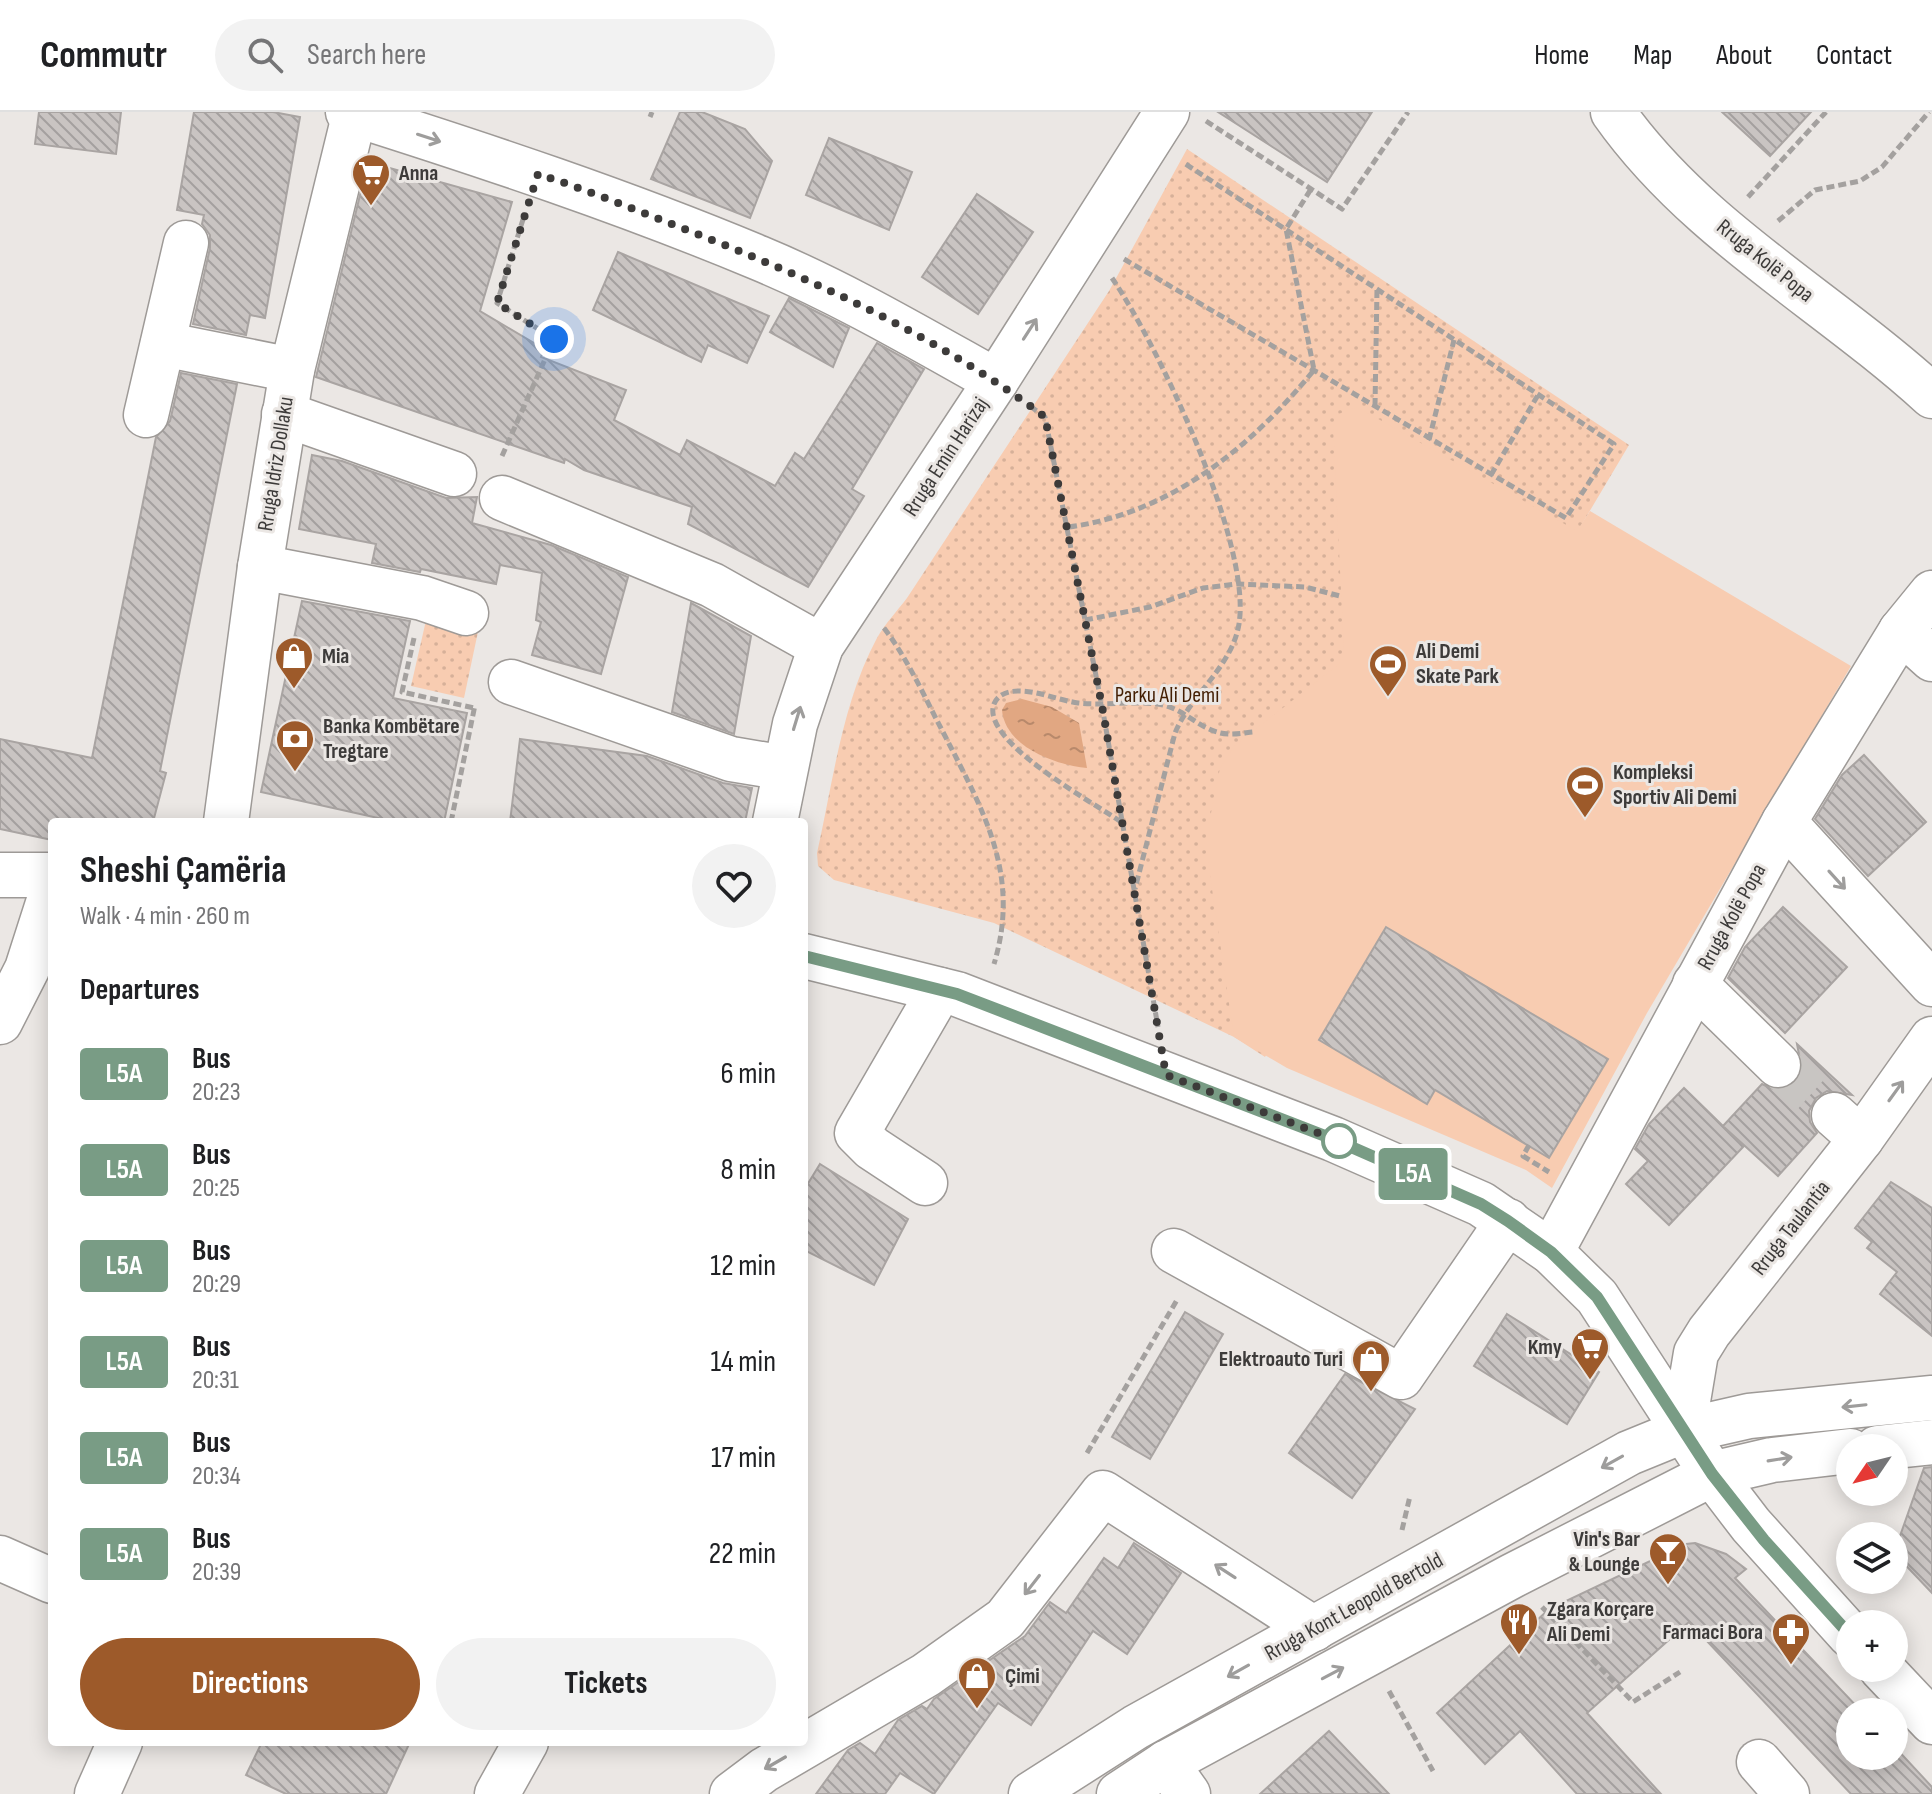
<!DOCTYPE html>
<html lang="en">
<head>
<meta charset="utf-8">
<style>
	body { margin:0; font-family:"Sofia Sans Condensed",sans-serif; background:#f2f2f2; color:#202124; height:100vh; display:flex; flex-direction:column; font-size:30px; white-space:nowrap }
	* { box-sizing:border-box; margin:0 }
	p { font-size:26px; color:#757577 }
	.icon { flex:none; width:44px; height:44px; fill:none; stroke:currentColor; stroke-width:2; stroke-linecap:round; stroke-linejoin:round }
	.map { position:relative; flex:1; overflow:hidden }
	.side { position:absolute; left:48px; top:706px; width:760px; height:928px; display:flex; flex-direction:column; background:#fff; border-radius:8px; box-shadow:0 4px 20px #0003 }
	.side>* { flex:none }
	.badge { padding:0 16px; border-radius:6px; font-size:28px; line-height:52px }
	.needle { width:52px; rotate:235deg }
	.buttons { position:absolute; left:1836px; top:1322px; display:grid; gap:16px }
	.buttons a { display:grid; place-items:center; width:72px; height:72px; border-radius:50%; background:#fff; box-shadow:0 4px 20px #0003; font-size:40px }
	.you { position:absolute; width:40px; height:40px; margin:-20px; border:6px solid #fff; border-radius:50%; background:#1a73e8; box-shadow:0 0 0 12px #1a73e833 }
	.map>.badge { position:absolute; translate:-50% -50%; box-shadow:0 0 0 4px #fff }
	h2 { padding:0 32px; font-size:30px; line-height:72px }
	.round { display:grid; place-items:center; flex:none; width:84px; height:84px; border-radius:42px; background:#f2f2f2 }
	.summary { display:flex; align-items:center; justify-content:space-between; height:136px; padding:0 32px }
	h1 { font-size:38px; font-weight:700; line-height:60px }
	.action { display:flex; gap:16px; margin-top:auto; padding:16px 32px }
	.action a { flex:1; height:92px; border-radius:48px; background:#9d5a2a; color:#fff; font-size:32px; font-weight:700; line-height:92px; text-align:center }
	.action a+a { background:#f2f2f2; color:#202124 }
	ul { padding:0; list-style:none }
	li { display:flex; align-items:center; gap:24px; height:96px; padding:0 32px }
	li div { flex:1 }
	li b { display:block; font-size:30px }
	li em { font-style:normal }
	li .badge { min-width:88px; font-weight:700; text-align:center }
	header { display:flex; align-items:center; gap:48px; box-sizing:border-box; height:112px; padding:0 40px; background:#fff; border-bottom:2px solid #e0e0e0 }
	header strong { font-size:38px }
	nav { display:flex; gap:44px; margin-inline-start:auto; font-size:28px }
	.search { width:560px; height:72px; background:#f2f2f2; display:flex; align-items:center; gap:20px; box-sizing:border-box; padding:0 28px; border-radius:44px; color:#757577; font-size:30px }
	.map>svg:first-child { display:block }
	.grass { fill:url(#grass-dots) }
	.garden { fill:#f8ccb1 }
	.water { fill:url(#water-ripples) }
	.building { fill:url(#building-back-hatch); stroke:#a9a4a2; stroke-width:2 }
	.lines { fill:none; stroke-linecap:round; stroke-linejoin:round }
	.minor-tunnel { stroke:#c8c5c2; stroke-width:44; stroke-dasharray:44 22; stroke-linecap:butt }
	.minor-casing { stroke:#9e9a97; stroke-width:47 }
	.major-casing { stroke:#9e9a97; stroke-width:47 }
	.path { stroke:#a4a19f; stroke-width:5; stroke-dasharray:8 4; stroke-linecap:butt }
	.minor { stroke:#fff; stroke-width:44 }
	.major { stroke:#fff; stroke-width:44 }
	.oneway { stroke:#9e9d9c }
	.line-casing { stroke:#fff; stroke-width:18 }
	.line { stroke:#799c85; stroke-width:12 }
	.walk { stroke:#3d3b3a; stroke-width:8; stroke-dasharray:0 14.4 }
	.stop-dot { fill:#fff; stroke:#799c85; stroke-width:4 }
	.labels { text-anchor:middle; dominant-baseline:central; stroke-width:6; stroke-linejoin:round; paint-order:stroke }
	.poi-label { font-size:22px; font-weight:bold; fill:#3d3b3a; stroke:#ebe7e4; text-anchor:start }
	.street-label { font-size:22px; fill:#3d3b3a; stroke:#ebe7e4 }
	.park-label { font-size:22px; fill:#431e02; stroke:#ebe7e4 }
</style>
</head>
<body>
<header>
<strong>Commutr</strong>
<div class="search"><svg class="icon" aria-label="search" viewBox="0 0 24 24"><circle cx="10" cy="10" r="6"/><path d="M15 15l6 6"/></svg>Search here</div>
<nav><a>Home</a><a>Map</a><a>About</a><a>Contact</a></nav>
</header>
<div class="map">
<svg width="1932" height="1682" viewBox="0 0 1932 1682">
	<defs>
		<pattern id="grass-dots" width="8" height="8" patternUnits="userSpaceOnUse" patternTransform="scale(2)"><rect width="8" height="8" fill="#f8ccb1"/><path d="M2 2h.1M6 6h.1" fill="none" stroke="#d6b099" stroke-width="1.8" stroke-linecap="round"/></pattern>
		<pattern id="water-ripples" width="26" height="14" patternUnits="userSpaceOnUse" patternTransform="scale(2)"><rect width="26" height="14" fill="#e1a782"/><path d="M2 4q2-2 4 0t4 0M15 11q2-2 4 0t4 0" fill="none" stroke="#b8896b"/></pattern>
		<pattern id="building-back-hatch" width="6" height="6" patternUnits="userSpaceOnUse" patternTransform="scale(2)"><rect width="6" height="6" fill="#c9c4c2"/><path d="M-1 5l2 2M0 0l6 6M5-1l2 2" fill="none" stroke="#a4a09f"/></pattern>
	</defs>
	<rect width="100%" height="100%" fill="#ebe7e4"/>
	<!-- grass -->
	<g class="grass">
		<path d="M1187 37 1629 333 1265 945 1234 925 994 811 834 768 818 754 817 741C833 670 842 591 877 526 885 512 897 499 907 486L1109 179Z"/>
		<path d="M427 504 479 515 464 586 411 574Z"/>
	</g>
	<!-- garden -->
	<path class="garden" d="M1357 295 1577 419 1590 399 1851 554 1647 901 1552 1076 1526 1058 1287 956 1234 925 1208 750V716L1220 656 1234 634 1339 552 1344 541 1333 313 1336 303Z"/>
	<!-- water -->
	<path class="water" d="M1022 587 1052 595 1079 611 1087 656C1056 653 1005 635 1002 598L1006 591Z"/>
	<!-- building -->
	<g class="building">
		<path d="M39 0H121L116 42 35 32Z"/>
		<path d="M194 0H273L300 5 265 206 250 203 246 223 193 212 210 136V123L202 112 204 103 177 98Z"/>
		<path d="M680 0H702L745 17 772 49 750 106 651 67Z"/>
		<path d="M1218 0H1372L1327 70Z"/>
		<path d="M1722 0H1811L1770 44Z"/>
		<path d="M829 26 912 60 889 118 806 83Z"/>
		<path d="M368 50 512 90 480 199 544 237 541 245 626 278 614 308 680 343 687 328 775 374 795 341 804 347 877 231 924 257 852 377 864 384 808 475 688 412 692 395 584 358 565 347 564 351 316 265Z"/>
		<path d="M977 82 1033 120 978 202 922 165Z"/>
		<path d="M618 140 769 204 747 251 708 233 701 250 593 198Z"/>
		<path d="M789 186 849 216 833 255 770 220Z"/>
		<path d="M181 261 237 272 160 659 166 661 153 710H52V728L0 717V627L92 646 156 325 170 309Z"/>
		<path d="M312 343 342 349 446 386 477 385 472 411 551 433 628 465 601 562 532 543 541 510 536 508 542 461 500 453 496 472 421 457 420 460 372 451 376 432 299 417Z"/>
		<path d="M302 489 410 509 393 586 467 601 444 710H396L261 680Z"/>
		<path d="M691 491 751 524 734 622 672 600Z"/>
		<path d="M520 627 647 644 723 671 752 676 745 710H510Z"/>
		<path d="M1864 643 1926 710 1868 764 1815 707 1842 663Z"/>
		<path d="M1783 795 1847 855 1785 921 1728 866 1745 835Z"/>
		<path d="M1386 815 1608 947 1549 1046 1435 978 1427 992 1319 928Z"/>
		<path d="M1797 932 1852 983 1827 979 1816 986 1809 999 1810 1010 1817 1021 1778 1064 1724 1015 1744 1034 1669 1113 1626 1072 1648 1049 1635 1037 1649 1012 1684 976 1723 1014 1762 972 1773 977H1784L1796 970 1802 958Z"/>
		<path d="M820 1052 908 1107 874 1173 804 1138V1078Z"/>
		<path d="M1891 1070 1932 1096V1224L1880 1182 1897 1160 1867 1136 1872 1130 1855 1116Z"/>
		<path d="M1185 1200 1223 1222 1150 1347 1112 1325Z"/>
		<path d="M1507 1202 1599 1260 1567 1312 1474 1254Z"/>
		<path d="M1345 1262 1415 1297 1352 1386 1289 1341Z"/>
		<path d="M1932 1355V1481L1894 1441 1924 1356Z"/>
		<path d="M1134 1431 1181 1461 1127 1542 1093 1519 1031 1613 998 1591 934 1682 900 1661 885 1682H816L848 1638 860 1631 875 1642 898 1608 922 1594 927 1597 934 1587 963 1567 971 1573 984 1552 1025 1524 1050 1490 1066 1501 1104 1446 1118 1456Z"/>
		<path d="M1695 1431 1726 1442 1746 1457 1735 1466 1862 1600H1850V1644H1894V1634L1932 1675V1682H1851L1689 1510 1587 1601 1661 1682H1577L1520 1619 1485 1652 1437 1601 1549 1497 1686 1432Z"/>
		<path d="M1329 1619 1389 1682H1260Z"/>
		<path d="M262 1630H410L386 1682H286L246 1663Z"/>
	</g>
	<g class="lines">
		<!-- minor-tunnel -->
		<path class="minor-tunnel" d="M1778 953 1834 1003"/>
		<defs>
			<g id="minor">
				<path d="M348 0C487 44 625 90 759 146 841 180 919 226 996 269"/>
				<path d="M1613 0C1696 118 1827 188 1932 284"/>
				<path d="M163 232 292 258"/>
				<path d="M284 302 454 362"/>
				<path d="M146 303 186 131"/>
				<path d="M502 386 712 473 821 534"/>
				<path d="M260 455 422 486 466 501"/>
				<path d="M1901 519 1932 547"/>
				<path d="M511 570 731 647 785 656"/>
				<path d="M226 710 260 455 292 258 355 0"/>
				<path d="M775 710 795 612 821 534 996 269 1167 0"/>
				<path d="M1784 710 1932 872"/>
				<path d="M1695 872 1778 953"/>
				<path d="M0 910 27 857 52 779"/>
				<path d="M1932 927 1861 1027 1709 1220 1696 1241 1683 1319 1749 1304 1932 1286"/>
				<path d="M1834 1003 1861 1027"/>
				<path d="M925 1071 872 1036 857 1021 940 878"/>
				<path d="M1174 1139 1401 1265 1508 1109"/>
				<path d="M1551 1140 1784 710 1901 519 1932 481"/>
				<path d="M1877 1336 1932 1330"/>
				<path d="M1712 1362 1772 1348 1850 1339"/>
				<path d="M0 1446 52 1469"/>
				<path d="M1759 1650 1787 1682"/>
				<path d="M1166 1651 1188 1682"/>
				<path d="M97 1682 120 1630"/>
				<path d="M497 1682 526 1630"/>
				<path d="M732 1682 764 1658 926 1563 1005 1507 1103 1381 1314 1517"/>
			</g>
			<g id="major">
				<path d="M0 763H52"/>
				<path d="M804 844 957 882 1333 1027 1481 1092 1551 1140 1597 1185 1712 1362 1751 1413 1850 1523"/>
				<path d="M1881 1556 1932 1610"/>
				<path d="M1031 1682 1136 1615 1629 1341 1683 1319"/>
				<path d="M1119 1682 1166 1651 1512 1464 1712 1362"/>
			</g>
		</defs>
		<!-- minor casing -->
		<use href="#minor" class="minor-casing"/>
		<!-- major casing -->
		<use href="#major" class="major-casing"/>
		<!-- path -->
		<g class="path">
			<path d="M650 5 652 0"/>
			<path d="M1206 9 1342 97 1408 0"/>
			<path d="M1748 85 1826 0"/>
			<path d="M1778 109 1815 78 1860 69 1882 55 1929 0"/>
			<path d="M1124 147 1566 406 1614 332 1184 51"/>
			<path d="M1112 166C1158 233 1252 432 1239 512 1232 555 1191 582 1175 621L1135 777"/>
			<path d="M1030 294 1045 305 1102 594 1158 915"/>
			<path d="M1375 294 1377 177"/>
			<path d="M1429 328 1454 228"/>
			<path d="M502 344 554 227 497 191 525 101"/>
			<path d="M1491 363 1538 283"/>
			<path d="M1069 415C1171 401 1251 335 1314 258L1286 117 1311 77"/>
			<path d="M1085 508 1150 495 1203 476 1237 472 1305 475 1340 484"/>
			<path d="M884 516C909 549 925 586 944 622 984 700 1021 763 994 852"/>
			<path d="M414 526 402 580 474 596"/>
			<path d="M451 710 475 593"/>
			<path d="M1121 710C1093 690 980 629 994 592 998 582 1008 579 1019 579 1039 579 1058 588 1078 591 1106 594 1135 588 1163 593 1184 598 1197 614 1217 620 1227 624 1242 621 1253 620"/>
			<path d="M1529 1033 1523 1044 1549 1060"/>
			<path d="M1087 1341 1177 1188"/>
			<path d="M1402 1418 1410 1384"/>
			<path d="M1542 1495 1633 1590 1680 1560"/>
			<path d="M1389 1579 1433 1659"/>
		</g>
		<!-- minor -->
		<use href="#minor" class="minor"/>
		<!-- major -->
		<use href="#major" class="major"/>
	</g>
	<!-- one-way arrows -->
	<defs><path id="oneway-shaft" d="M-6 0H5M1.5-3L5.5 0L1.5 3" fill="none" stroke-width="1.6" stroke-linecap="round" stroke-linejoin="round" transform="scale(2)"/></defs>
	<g class="oneway">
		<use href="#oneway-shaft" transform="translate(429 26) rotate(18)"/>
		<use href="#oneway-shaft" transform="translate(1030 217) rotate(-57)"/>
		<use href="#oneway-shaft" transform="translate(797 606) rotate(-73)"/>
		<use href="#oneway-shaft" transform="translate(1837 768) rotate(48)"/>
		<use href="#oneway-shaft" transform="translate(1896 979) rotate(-54)"/>
		<use href="#oneway-shaft" transform="translate(1854 1294) rotate(174)"/>
		<use href="#oneway-shaft" transform="translate(1780 1347) rotate(-9)"/>
		<use href="#oneway-shaft" transform="translate(1612 1350) rotate(151)"/>
		<use href="#oneway-shaft" transform="translate(1225 1459) rotate(-147)"/>
		<use href="#oneway-shaft" transform="translate(1032 1473) rotate(128)"/>
		<use href="#oneway-shaft" transform="translate(1238 1559) rotate(151)"/>
		<use href="#oneway-shaft" transform="translate(1333 1561) rotate(-28)"/>
		<use href="#oneway-shaft" transform="translate(775 1651) rotate(150)"/>
	</g>
	<g class="lines">
		<defs>
			<path id="line" d="M804 844 957 882 1333 1027 1481 1092 1508 1109 1551 1140 1597 1185 1712 1362 1764 1428 1850 1523"/>
		</defs>
		<!-- line casing -->
		<use href="#line" class="line-casing"/>
		<!-- line -->
		<use href="#line" class="line"/>
		<!-- walk -->
		<path class="walk" d="M554 227 497 191 538 62C584 77 629 95 674 113 803 163 934 221 1045 305L1102 594 1166 963 1339 1029"/>
	</g>
	<!-- icons -->
	<defs>
		<symbol id="supermarket-pin" viewBox="-11 -11 22 30"><path d="M0 17L-7.5 6A9.5 9.5 0 1 1 7.5 6Z" fill="#9d5a2a" stroke="#ebe7e4"/><path d="M-6-5.5h2.5l.6 2H6L4.5 2H-2.5L-4.4-4H-6ZM-1.5 3.2a1.3 1.3 0 1 0 .1 0ZM3 3.2a1.3 1.3 0 1 0 .1 0Z" fill="#fff"/></symbol>
		<symbol id="shop-pin" viewBox="-11 -11 22 30"><path d="M0 17L-7.5 6A9.5 9.5 0 1 1 7.5 6Z" fill="#9d5a2a" stroke="#ebe7e4"/><path d="M-5-2.5h2.3a2.7 3.5 0 0 1 5.4 0H5L5.5 6h-11ZM-1.5-2.5h3a1.5 2.3 0 0 0-3 0Z" fill="#fff"/></symbol>
		<symbol id="stadium-pin" viewBox="-11 -11 22 30"><path d="M0 17L-7.5 6A9.5 9.5 0 1 1 7.5 6Z" fill="#9d5a2a" stroke="#ebe7e4"/><path d="M0-5a6.5 5 0 1 0 0 10a6.5 5 0 1 0 0-10ZM-3.5-1.8h7v3.6h-7Z" fill="#fff"/></symbol>
		<symbol id="bank-pin" viewBox="-11 -11 22 30"><path d="M0 17L-7.5 6A9.5 9.5 0 1 1 7.5 6Z" fill="#9d5a2a" stroke="#ebe7e4"/><path d="M-6-4H6V4H-6ZM0-2.3a2.3 2.3 0 1 0 0 4.6a2.3 2.3 0 1 0 0-4.6Z" fill="#fff"/></symbol>
		<symbol id="bar-pin" viewBox="-11 -11 22 30"><path d="M0 17L-7.5 6A9.5 9.5 0 1 1 7.5 6Z" fill="#9d5a2a" stroke="#ebe7e4"/><path d="M-6-5H6L.8 .8V4.5H3.5V6h-7V4.5H-.8V.8Z" fill="#fff"/></symbol>
		<symbol id="restaurant-pin" viewBox="-11 -11 22 30"><path d="M0 17L-7.5 6A9.5 9.5 0 1 1 7.5 6Z" fill="#9d5a2a" stroke="#ebe7e4"/><path d="M-5-6h1v4h1v-4h1v4h1v-4h1v5L-1.5 .5V6h-2V.5L-5-1ZM5-6V6H3V1.5H1.5Q1.5-4 5-6Z" fill="#fff"/></symbol>
		<symbol id="pharmacy-pin" viewBox="-11 -11 22 30"><path d="M0 17L-7.5 6A9.5 9.5 0 1 1 7.5 6Z" fill="#9d5a2a" stroke="#ebe7e4"/><path d="M-2-6h4v4h4v4h-4v4h-4v-4h-4v-4h4Z" fill="#fff"/></symbol>
	</defs>
	<g fill-rule="evenodd">
		<use href="#supermarket-pin" x="349" y="39" width="44" height="60"/>
		<use href="#shop-pin" x="272" y="522" width="44" height="60"/>
		<use href="#stadium-pin" x="1366" y="530" width="44" height="60"/>
		<use href="#bank-pin" x="273" y="605" width="44" height="60"/>
		<use href="#stadium-pin" x="1563" y="651" width="44" height="60"/>
		<use href="#supermarket-pin" x="1568" y="1213" width="44" height="60"/>
		<use href="#shop-pin" x="1349" y="1225" width="44" height="60"/>
		<use href="#bar-pin" x="1646" y="1418" width="44" height="60"/>
		<use href="#restaurant-pin" x="1497" y="1488" width="44" height="60"/>
		<use href="#pharmacy-pin" x="1769" y="1498" width="44" height="60"/>
		<use href="#shop-pin" x="955" y="1542" width="44" height="60"/>
	</g>
	<!-- markers -->
	<circle class="stop-dot" cx="1339" cy="1029" r="16"/>
	<g class="labels">
		<!-- poi labels -->
		<g class="poi-label">
			<text x="399" y="61">Anna</text>
			<text x="1416" y="539">Ali Demi<tspan x="1416" dy="25">Skate Park</tspan></text>
			<text x="322" y="544">Mia</text>
			<text x="323" y="614">Banka Kombëtare<tspan x="323" dy="25">Tregtare</tspan></text>
			<text x="1613" y="660">Kompleksi<tspan x="1613" dy="25">Sportiv Ali Demi</tspan></text>
			<text x="1562" y="1235" text-anchor="end">Kmy</text>
			<text x="1343" y="1247" text-anchor="end">Elektroauto Turi</text>
			<text x="1640" y="1427" text-anchor="end">Vin's Bar<tspan x="1640" dy="25">&amp; Lounge</tspan></text>
			<text x="1547" y="1497">Zgara Korçare<tspan x="1547" dy="25">Ali Demi</tspan></text>
			<text x="1763" y="1520" text-anchor="end">Farmaci Bora</text>
			<text x="1005" y="1564">Çimi</text>
		</g>
		<!-- street labels -->
		<g class="street-label">
			<text transform="translate(1765 149) rotate(39)">Rruga Kolë Popa</text>
			<text transform="translate(946 345) rotate(-57)">Rruga Emin Harizaj</text>
			<text transform="translate(276 352) rotate(-81)">Rruga Idriz Dollaku</text>
			<text transform="translate(1732 805) rotate(-61)">Rruga Kolë Popa</text>
			<text transform="translate(1791 1116) rotate(-52)">Rruga Taulantia</text>
			<text transform="translate(1354 1495) rotate(-29)">Rruga Kont Leopold Bertold</text>
		</g>
		<!-- park labels -->
		<g class="park-label">
			<text x="1167" y="583">Parku Ali Demi</text>
		</g>
	</g>
</svg>
<div class="buttons">
<a><svg class="needle" viewBox="-14 -14 28 28"><path d="M0-13l5 13h-10z" fill="#e53935"/><path d="M0 13l5-13h-10z" fill="#757577"/></svg></a>
<a><svg class="icon" aria-label="layers" viewBox="0 0 24 24"><path d="M12 4l9 5-9 5-9-5zM3 14l9 5 9-5"/></svg></a>
<a>+</a>
<a>−</a>
</div>
<div class="you" style="left:554px;top:227px"></div>
<b class="badge" style="left:1413px;top:1062px;background:#799c85;color:#fff">L5A</b>
<section class="side">
<div class="summary"><div><h1>Sheshi Çamëria</h1><p>Walk · 4 min · 260 m</p></div><a class="round"><svg class="icon" aria-label="heart" viewBox="0 0 24 24"><path d="M12 20l-8-8c-3-5 5-10 8-4 3-6 11-1 8 4z"/></svg></a></div>
<h2>Departures</h2>
<ul>
<li><span class="badge" style="background:#799c85;color:#fff">L5A</span><div><b>Bus</b><p>20:23</p></div><em>6 min</em></li>
<li><span class="badge" style="background:#799c85;color:#fff">L5A</span><div><b>Bus</b><p>20:25</p></div><em>8 min</em></li>
<li><span class="badge" style="background:#799c85;color:#fff">L5A</span><div><b>Bus</b><p>20:29</p></div><em>12 min</em></li>
<li><span class="badge" style="background:#799c85;color:#fff">L5A</span><div><b>Bus</b><p>20:31</p></div><em>14 min</em></li>
<li><span class="badge" style="background:#799c85;color:#fff">L5A</span><div><b>Bus</b><p>20:34</p></div><em>17 min</em></li>
<li><span class="badge" style="background:#799c85;color:#fff">L5A</span><div><b>Bus</b><p>20:39</p></div><em>22 min</em></li>
</ul>
<div class="action"><a>Directions</a><a>Tickets</a></div>
</section>
</div>
</body>
</html>
